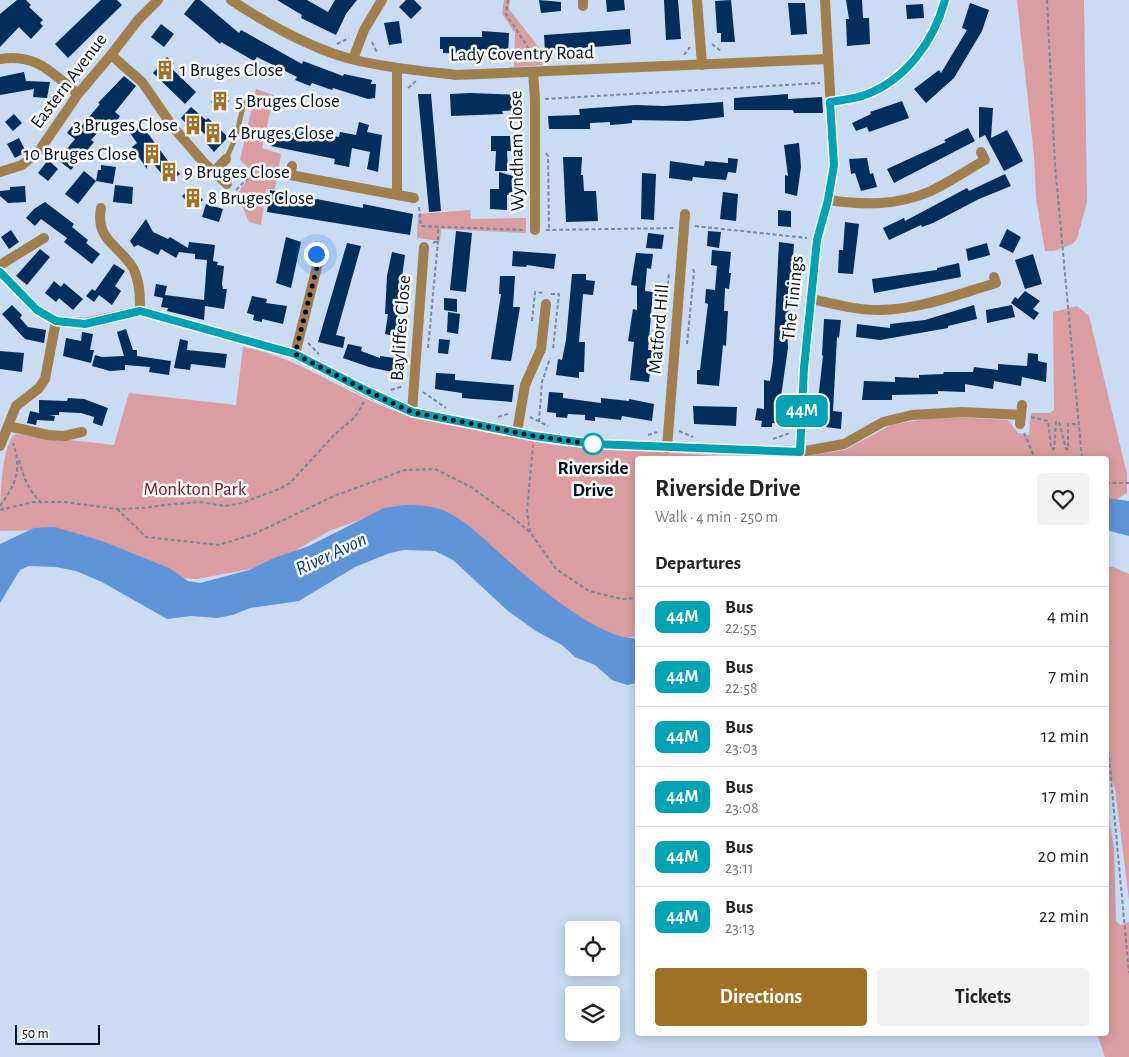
<!DOCTYPE html>
<html lang="en">
<head>
<meta charset="utf-8">
<style>
	body { margin:0; font-family:"Alegreya Sans",sans-serif; background:#f2f2f2; color:#222; height:100vh; display:flex; flex-direction:column; font-size:19px; white-space:nowrap }
	* { box-sizing:border-box; margin:0 }
	p { font-size:16px; color:#767676 }
	.icon { flex:none; width:28px; height:28px; fill:none; stroke:currentColor; stroke-width:2; stroke-linecap:round; stroke-linejoin:round }
	.map { position:relative; flex:1; overflow:hidden }
	.drawer { position:absolute; left:635px; top:456px; width:474px; height:580px; display:flex; flex-direction:column; background:#fff; border-radius:5px; box-shadow:0 2px 12px #0003 }
	.drawer>* { flex:none }
	.badge { padding:0 10px; border-radius:8px; font-size:18px; line-height:32px }
	.tools { position:absolute; left:565px; top:921px; display:grid; gap:10px }
	.tools a { display:grid; place-items:center; width:55px; height:55px; border-radius:5px; background:#fff; box-shadow:0 2px 12px #0003; font-size:25px }
	.scale { position:absolute; left:15px; bottom:12px; width:85px; box-sizing:border-box; padding-left:5px; border:2px solid #021024; border-top:0; font-size:14px; line-height:18px; white-space:nowrap; color:#021024; -webkit-text-stroke:4px #fbfbfb; paint-order:stroke }
	.you { position:absolute; width:25px; height:25px; margin:-12px; border:4px solid #fff; border-radius:50%; background:#1a73e8; box-shadow:0 0 0 8px #1a73e833 }
	.map>.badge { position:absolute; translate:-50% -50%; box-shadow:0 0 0 2px #fff }
	h2 { padding:0 20px; font-size:19px; line-height:45px }
	.round { display:grid; place-items:center; flex:none; width:52px; height:52px; border-radius:5px; background:#f2f2f2 }
	.headline { display:flex; align-items:center; justify-content:space-between; height:85px; padding:0 20px }
	h1 { font-size:24px; font-weight:700; line-height:38px }
	.primary-button { display:flex; gap:10px; margin-top:auto; padding:10px 20px }
	.primary-button a { flex:1; height:58px; border-radius:5px; background:#a07024; color:#fff; font-size:20px; font-weight:700; line-height:58px; text-align:center }
	.primary-button a+a { background:#f2f2f2; color:#222 }
	ul { padding:0; list-style:none }
	li { display:flex; align-items:center; gap:15px; height:60px; padding:0 20px; border-top:1px solid #e0e0e0 }
	li div { flex:1 }
	li b { display:block; font-size:19px }
	li em { font-style:normal }
	li .badge { min-width:55px; font-weight:700; text-align:center }
	.map>svg:first-child { display:block }
	.green { fill:#da9da1 }
	.water { fill:#5f95d8 }
	.building { fill:#032d5a }
	.lines { fill:none; stroke-linecap:round; stroke-linejoin:round }
	.path { stroke:#78899f; stroke-width:2; stroke-dasharray:4 2.5; stroke-linecap:butt }
	.service { stroke:#a17e4d; stroke-width:5 }
	.minor { stroke:#a17e4d; stroke-width:10 }
	.line-casing { stroke:#fff; stroke-width:11 }
	.line { stroke:#00a3b4; stroke-width:8 }
	.walk { stroke:#021024; stroke-width:5; stroke-dasharray:0 9 }
	.stop-dot { fill:#fff; stroke:#00a3b4; stroke-width:2.5 }
	.labels { text-anchor:middle; dominant-baseline:central; stroke-width:5; stroke-linejoin:round; paint-order:stroke }
	.street-label { font-size:19px; fill:#021024; stroke:#fbfbfb }
	.poi-label { font-size:19px; fill:#021024; stroke:#fbfbfb; text-anchor:start }
	.stop-label { font-size:19px; font-weight:bold; fill:#021024; stroke:#fbfbfb }
	.park-label { font-size:19px; fill:#84132e; stroke:#fbfbfb }
	.water-label { font-size:20px; font-style:italic; fill:#013c78; stroke:#fbfbfb }
</style>
</head>
<body>
<div class="map">
<svg width="1129" height="1057" viewBox="0 0 1129 1057">
	<rect width="100%" height="100%" fill="#c9dcf3"/>
	<!-- green -->
	<g class="green">
		<path d="M504 0H510L509 9 541 50 543 65 514 67 515 33 502 14Z"/>
		<path d="M1017 0H1084L1087 202 1077 239 1072 244 1054 251H1045L1036 198 1034 155Z"/>
		<path d="M256 89 274 95 262 148 281 154 275 189H266L261 225 249 222 237 194 253 172 240 160Z"/>
		<path d="M470 210 471 219 526 218V233L441 229 440 241 417 238 418 214Z"/>
		<path d="M1077 306 1089 316 1127 474V493L1106 506V459H786L845 450 891 425 931 418 957 417 1008 420 1018 433 1029 435 1031 413H1050L1054 410 1053 312Z"/>
		<path d="M243 347C303 358 350 398 407 415L559 446 767 459H638L637 636 626 638 603 635 393 508 329 531 277 561 255 568 197 579 178 578 42 530 0 531C0 506 0 448 15 434L114 445 129 393 236 405Z"/>
		<path d="M1106 567H1113L1129 574V900L1115 788 1113 783 1109 781 1106 784Z"/>
		<path d="M1106 803 1114 848 1116 921 1120 925 1129 922V1057H1105L1097 1034H1106Z"/>
	</g>
	<!-- water -->
	<g class="water">
		<path d="M1106 498 1129 501V536L1106 530Z"/>
		<path d="M406 505C418 505 432 506 443 510 463 519 479 534 495 549 524 575 599 642 637 638V683L627 685 612 680 595 665 575 657 562 645 536 631 508 611 453 560 435 551 404 550 390 553 355 567 299 601 250 608 233 615 217 618 191 616 167 619 102 582 76 571 56 567 29 566 20 570 0 603V544L34 528 55 527 102 541 169 568 188 581 200 583 249 570 274 558 309 546 384 508Z"/>
	</g>
	<!-- building -->
	<g class="building">
		<path d="M17 0H26L31 5 29 7 43 20 40 23 43 26 31 39 19 27 0 47V14Z"/>
		<path d="M101 0H117L122 5 68 58 55 44Z"/>
		<path d="M195 0H200L239 33 241 30 302 64 303 61 343 76 344 74 372 80 371 84H376L375 98 368 99 333 88 332 90 312 83 310 86 295 80 297 77 257 57 254 61 221 42 220 44 184 14Z"/>
		<path d="M277 0H307L328 12 335 0H357L346 14 336 35 301 18 302 15Z"/>
		<path d="M406 0H414L422 8 411 19 399 7Z"/>
		<path d="M539 0 561 2V11L541 13Z"/>
		<path d="M606 0H624L625 10 607 12Z"/>
		<path d="M664 0H678L681 39 666 40Z"/>
		<path d="M731 0 735 42H721V33H717L715 1Z"/>
		<path d="M846 0H862L863 18H869L870 44 847 46 846 19H849Z"/>
		<path d="M788 3H805L807 34 791 35Z"/>
		<path d="M970 3 989 10 982 31 954 78 926 103 914 89 939 70 941 73 967 30 962 28Z"/>
		<path d="M923 4 924 18 907 19 906 5Z"/>
		<path d="M399 21 402 43 389 45 384 23Z"/>
		<path d="M161 24 174 34 164 47 151 37Z"/>
		<path d="M630 29 631 44 545 51 544 35Z"/>
		<path d="M482 31 509 33 508 56 476 52V54L443 53V49H440V37H482Z"/>
		<path d="M167 57 174 63 170 67 196 92 185 104 153 73Z"/>
		<path d="M218 64 228 73 219 83 209 73Z"/>
		<path d="M24 72 26 81 50 82 47 98 33 97 34 89 0 95V77Z"/>
		<path d="M124 76 136 86 115 112 120 116 115 123 110 119 91 140 94 142 71 170 58 160 75 139 67 133 73 125 78 130 100 104 98 103Z"/>
		<path d="M219 92 229 101 221 111 211 102Z"/>
		<path d="M470 93 520 95V110L502 111 503 114 451 116 450 94Z"/>
		<path d="M418 94H431L441 211 429 212Z"/>
		<path d="M788 94V99L822 97 823 113H794L793 110H734V98Z"/>
		<path d="M902 101 909 118 869 132 867 127 856 131 852 123 871 114 870 112Z"/>
		<path d="M723 102 724 117 688 121 632 120V123L623 124 610 125V122L590 123V129H549L548 116 580 115 579 109 636 105 664 106Z"/>
		<path d="M191 107 206 120 208 118 228 137 214 152 207 144 211 140 197 127 193 131 181 118Z"/>
		<path d="M979 107 993 108 991 138 1007 130 1023 161 1004 171 985 135 979 138Z"/>
		<path d="M14 114 22 123 13 131 5 122Z"/>
		<path d="M359 122 369 125 367 132 382 135 378 172 367 169 370 152 352 148 349 167 334 164 335 159 271 146 276 128 301 134 302 130 339 137 340 132 356 135Z"/>
		<path d="M141 124 168 161 180 174 169 183 148 157 147 169 132 147 137 143 130 133Z"/>
		<path d="M968 128 975 141 894 183 887 169 946 142 944 140Z"/>
		<path d="M491 136H510L511 151H507L508 171H495L496 151H491Z"/>
		<path d="M19 138 26 152 15 158 7 144Z"/>
		<path d="M799 143 801 167 797 196 785 193V175L788 176 784 145Z"/>
		<path d="M563 157H582L581 175H583L584 191H596L598 221 566 222Z"/>
		<path d="M728 158 738 159 736 173 728 172 726 180 693 177 692 181 669 178 670 161 704 166 705 161 728 163Z"/>
		<path d="M867 158 870 174 873 173 877 187 861 191 855 173 851 174 849 159Z"/>
		<path d="M48 160 58 169 48 181 38 173Z"/>
		<path d="M101 165 116 167 113 184 96 181 78 204 65 194 84 171 96 181 98 170H101Z"/>
		<path d="M499 172 513 176 512 195H507V210L490 209V189H499Z"/>
		<path d="M642 173 656 174 654 220 641 219Z"/>
		<path d="M1005 174 1011 186 979 199 933 223 922 227 921 225 889 240 883 228 904 218 905 221 967 188 969 191Z"/>
		<path d="M115 185 133 187 132 204 113 202Z"/>
		<path d="M25 186 26 202 8 203 0 196V191L10 190V187Z"/>
		<path d="M192 187 203 200 193 208 182 196Z"/>
		<path d="M270 190 363 208V204L413 214 410 235 267 212Z"/>
		<path d="M723 192 738 194 736 221 720 219Z"/>
		<path d="M45 202 74 224 72 227 88 240 86 243 100 254 92 264 64 242 67 238 41 219 35 226 26 218 34 209Z"/>
		<path d="M206 204 223 209 219 222 202 217Z"/>
		<path d="M778 210 791 211V227L778 226Z"/>
		<path d="M146 219 153 232 168 239 170 237 188 248 189 242 215 245 213 261 218 262 217 265 224 266 222 284 223 289H227L224 309 205 306 204 320 167 311 168 308 161 307 163 298 154 296 156 284 167 286 165 295 204 300 207 260 195 259V254L179 252 176 258 161 249 158 255 138 245 134 247 130 241Z"/>
		<path d="M845 222 859 224 853 274 838 273 839 250H843Z"/>
		<path d="M1007 229 1021 237 1013 253 999 246Z"/>
		<path d="M11 230 19 242 9 249 1 237Z"/>
		<path d="M456 231 472 233 466 292 450 290Z"/>
		<path d="M708 231 721 232 719 248 707 246Z"/>
		<path d="M648 233 664 235 662 249 646 248Z"/>
		<path d="M286 237 301 242 291 288 276 283Z"/>
		<path d="M779 242 794 244 787 328 788 348 779 410 788 411 787 425 772 423V427H761L762 421 755 420 757 408 764 409V380L770 381 773 360Z"/>
		<path d="M347 243 361 246 336 335 345 337 343 348 318 342Z"/>
		<path d="M987 243 990 255 968 261 966 249Z"/>
		<path d="M40 249 50 257 27 285 16 276Z"/>
		<path d="M712 250 731 252 729 273H731L729 289 725 288 724 311H728L726 346 723 345 719 386 697 384V370H700L708 304 705 303 706 289 715 290 717 266 711 265Z"/>
		<path d="M513 251 556 254 554 269 527 265 526 267 512 266Z"/>
		<path d="M392 252 405 255 399 299 398 337 385 334 388 314H385L387 276Z"/>
		<path d="M636 253 653 254 651 269 647 268 645 291 653 292 648 350H652L649 382 630 380 634 342 628 341 633 309 637 310V286L631 285Z"/>
		<path d="M1033 254 1042 284 1025 289 1015 260Z"/>
		<path d="M959 263 961 277 874 293 872 279 937 270V268Z"/>
		<path d="M114 264 125 271 115 286 121 291 112 305 99 295 94 302 86 296 92 289 95 291Z"/>
		<path d="M572 274H586V280L595 281 593 295 583 294 579 342H585L584 372H579V378L556 375 558 359 562 360 566 340Z"/>
		<path d="M500 276H515L513 307H520L511 361 491 359 501 294H499Z"/>
		<path d="M54 281 61 287 64 283 83 299 73 310 59 298 56 302 45 293Z"/>
		<path d="M1025 291 1040 301 1033 309 1039 313 1034 320 1011 303 1015 297 1018 299Z"/>
		<path d="M252 296 267 299 266 303 287 306 283 324 262 319V322L253 320 254 315 247 313Z"/>
		<path d="M444 298 457 299V312L444 310Z"/>
		<path d="M12 305 22 315 20 318 28 327 46 330 44 343 25 339 2 314Z"/>
		<path d="M974 305 977 319 948 326V328L880 340 856 337 857 324 890 328V324L925 320Z"/>
		<path d="M1012 305 1015 317 987 323 986 310Z"/>
		<path d="M448 312 460 314 458 334 447 332Z"/>
		<path d="M824 319 841 320 839 338 837 337 833 411 842 412 841 429 810 425 812 409H817L823 356 822 355Z"/>
		<path d="M126 329 133 350H137V356L171 361 169 375 149 372 150 367 125 365V370L110 371 92 366 95 355 102 357 124 356 117 332Z"/>
		<path d="M82 332 93 334 90 350H94L91 363 63 356 66 338 81 341Z"/>
		<path d="M180 339 188 341 187 350 227 354 225 368 191 364 190 370 174 368Z"/>
		<path d="M439 339 450 340 448 354 438 353Z"/>
		<path d="M348 344 362 347 361 351 380 358V356L395 358 392 372 369 367 343 358Z"/>
		<path d="M0 351 24 353 22 372 0 369Z"/>
		<path d="M1028 353 1038 354V361L1047 363 1046 382 1022 377 1021 386 994 381 993 389 965 384V392L938 391V394L892 395V400H862L864 381 895 382V377L919 378V375L943 374 944 372H973L974 367 998 370V364L1027 366Z"/>
		<path d="M436 373 455 374V380L514 385 512 402 462 398V393L435 389Z"/>
		<path d="M549 392 563 393V398L601 403V398L629 401V399L654 404 652 421 622 416 621 420 595 417V421L585 420V415L568 414 567 418 556 417V413L547 412Z"/>
		<path d="M68 398 84 399 108 408 102 426 93 423 94 417 81 413 59 412V415H49L55 416 54 421 37 420 36 425 27 423 30 411 39 413V400L67 401Z"/>
		<path d="M693 406 737 407 736 426 694 424Z"/>
	</g>
	<g class="lines">
		<!-- path -->
		<g class="path">
			<path d="M508 0 506 14 537 61"/>
			<path d="M1047 0 1055 165 1082 459"/>
			<path d="M372 42 377 53"/>
			<path d="M337 44 349 38"/>
			<path d="M712 44 722 52"/>
			<path d="M684 55 690 47"/>
			<path d="M408 88 416 81"/>
			<path d="M545 99 820 83"/>
			<path d="M546 153 548 156 549 230"/>
			<path d="M236 190C255 170 255 175 279 179"/>
			<path d="M419 207 421 226 524 230"/>
			<path d="M695 226 807 238"/>
			<path d="M546 230 674 228"/>
			<path d="M433 243 438 241V227"/>
			<path d="M551 294H559L553 349"/>
			<path d="M532 321 535 292 544 293"/>
			<path d="M308 343 319 354"/>
			<path d="M663 343 669 273"/>
			<path d="M687 344 694 272 693 268"/>
			<path d="M428 348 438 241"/>
			<path d="M391 390 403 386"/>
			<path d="M423 392 446 408"/>
			<path d="M498 417 508 414"/>
			<path d="M530 417 548 426"/>
			<path d="M1031 417 1048 421 1051 448 1054 449 1056 422H1059L1066 449H1068V424H1077"/>
			<path d="M539 422 542 382 550 358"/>
			<path d="M679 431 693 437"/>
			<path d="M1024 433 1035 459"/>
			<path d="M648 435 657 432"/>
			<path d="M773 439 790 433"/>
			<path d="M19 460C24 478 28 491 42 503"/>
			<path d="M1106 483H1129"/>
			<path d="M0 506C16 484 22 470 13 443"/>
			<path d="M117 509 146 537 219 545 254 534 334 496 405 470 435 469 471 487 512 517 530 532 556 569 589 591 622 599 638 598"/>
			<path d="M0 510 33 502H65L117 509 142 508 173 504 199 502 225 506 242 503 279 489 290 483 334 435 355 417 364 402"/>
			<path d="M530 532 527 511 533 445"/>
			<path d="M1106 725 1129 973"/>
		</g>
		<!-- service -->
		<path class="service" d="M226 159 236 137 244 102"/>
		<!-- minor -->
		<g class="minor">
			<path d="M231 0C269 25 311 49 355 60 388 68 422 71 456 75L828 59"/>
			<path d="M583 0V6"/>
			<path d="M697 0 702 65"/>
			<path d="M111 55 142 82 173 127 205 164 227 184"/>
			<path d="M0 59C36 53 52 73 78 94"/>
			<path d="M353 59 364 30 382 0"/>
			<path d="M533 72 535 99V230"/>
			<path d="M830 102C841 100 854 99 865 95 906 80 934 41 945 0"/>
			<path d="M292 166 290 175 414 198"/>
			<path d="M0 172 22 165 39 151 78 94 111 55 138 20 158 0"/>
			<path d="M214 172 226 159"/>
			<path d="M397 194V68"/>
			<path d="M828 200C864 205 897 206 931 191 950 182 967 170 985 160L981 152"/>
			<path d="M101 208C95 240 119 245 133 268 140 282 140 296 140 311"/>
			<path d="M0 265 44 238"/>
			<path d="M0 272 37 310 56 321 85 323 140 311 295 354 369 393 412 412 534 436 594 444 800 452 844 444 883 422 912 415 962 412 1021 415"/>
			<path d="M811 299C833 304 856 310 879 310 919 310 958 294 996 283L994 277"/>
			<path d="M295 354 320 255"/>
			<path d="M412 412 424 247"/>
			<path d="M1020 424 1022 405"/>
			<path d="M8 426 16 406 39 388 45 379 56 321"/>
			<path d="M517 432 525 385 541 349 546 304"/>
			<path d="M0 446 8 426 48 435 64 436 82 432"/>
			<path d="M667 448 685 214"/>
			<path d="M800 452 804 368 817 239 828 200 834 165 825 0"/>
		</g>
	</g>
	<g class="lines">
		<defs>
			<path id="line" d="M0 272 37 310 56 321 85 324 140 311 295 354 369 392 412 412 534 436 594 444 800 452 804 368 817 240 828 200 834 165 830 102C841 100 854 99 865 95 906 80 934 41 945 0"/>
		</defs>
		<!-- line casing -->
		<use href="#line" class="line-casing"/>
		<!-- line -->
		<use href="#line" class="line"/>
		<!-- walk -->
		<path class="walk" d="M316 254 320 255 295 354 369 392 412 412 534 436 593 444"/>
	</g>
	<!-- icons -->
	<defs>
		<symbol id="building-bare" viewBox="-9 -9 18 18"><path d="M-4-6H4V6H1V3H-1V6H-4ZM-2.5-4.3h1.7v1.8h-1.7ZM.8-4.3h1.7v1.8H.8ZM-2.5-1h1.7V.8h-1.7ZM.8-1h1.7V.8H.8Z" fill="#a07024" stroke="#fbfbfb" stroke-width="2.5" paint-order="stroke"/></symbol>
	</defs>
	<g fill-rule="evenodd">
		<use href="#building-bare" x="151" y="56" width="28" height="28"/>
		<use href="#building-bare" x="206" y="87" width="28" height="28"/>
		<use href="#building-bare" x="179" y="111" width="28" height="28"/>
		<use href="#building-bare" x="199" y="119" width="28" height="28"/>
		<use href="#building-bare" x="138" y="140" width="28" height="28"/>
		<use href="#building-bare" x="155" y="158" width="28" height="28"/>
		<use href="#building-bare" x="179" y="184" width="28" height="28"/>
	</g>
	<!-- markers -->
	<circle class="stop-dot" cx="593" cy="444" r="10"/>
	<g class="labels">
		<!-- street labels -->
		<g class="street-label">
			<text transform="translate(522 54) rotate(-1)">Lady Coventry Road</text>
			<text transform="translate(69 81) rotate(-53)">Eastern Avenue</text>
			<text transform="translate(517 151) rotate(-91)">Wyndham Close</text>
			<text transform="translate(793 298) rotate(-84)">The Tinings</text>
			<text transform="translate(401 328) rotate(-86)">Bayliffes Close</text>
			<text transform="translate(659 329) rotate(-85)">Matford Hill</text>
		</g>
		<!-- poi labels -->
		<g class="poi-label">
			<text x="180" y="70">1 Bruges Close</text>
			<text x="235" y="101">5 Bruges Close</text>
			<text x="178" y="125" text-anchor="end">3 Bruges Close</text>
			<text x="228" y="133">4 Bruges Close</text>
			<text x="137" y="154" text-anchor="end">10 Bruges Close</text>
			<text x="184" y="172">9 Bruges Close</text>
			<text x="208" y="198">8 Bruges Close</text>
		</g>
		<!-- stop labels -->
		<g class="stop-label">
			<text x="593" y="468">Riverside<tspan x="593" dy="22">Drive</tspan></text>
		</g>
		<!-- park labels -->
		<g class="park-label">
			<text x="195" y="489">Monkton Park</text>
		</g>
		<!-- water labels -->
		<g class="water-label">
			<text transform="translate(331 554) rotate(-25)">River Avon</text>
		</g>
	</g>
</svg>
<div class="tools">
<a><svg class="icon" aria-label="locate" viewBox="0 0 24 24"><circle cx="12" cy="12" r="6"/><path d="M12 2v4M12 18v4M2 12h4M18 12h4"/></svg></a>
<a><svg class="icon" aria-label="layers" viewBox="0 0 24 24"><path d="M12 4l9 5-9 5-9-5zM3 14l9 5 9-5"/></svg></a>
</div>
<div class="scale">50 m</div>
<div class="you" style="left:316px;top:254px"></div>
<b class="badge" style="left:802px;top:411px;background:#00a3b4;color:#fff">44M</b>
<section class="drawer">
<div class="headline"><div><h1>Riverside Drive</h1><p>Walk · 4 min · 250 m</p></div><a class="round"><svg class="icon" aria-label="heart" viewBox="0 0 24 24"><path d="M12 20l-8-8c-3-5 5-10 8-4 3-6 11-1 8 4z"/></svg></a></div>
<h2>Departures</h2>
<ul>
<li><span class="badge" style="background:#00a3b4;color:#fff">44M</span><div><b>Bus</b><p>22:55</p></div><em>4 min</em></li>
<li><span class="badge" style="background:#00a3b4;color:#fff">44M</span><div><b>Bus</b><p>22:58</p></div><em>7 min</em></li>
<li><span class="badge" style="background:#00a3b4;color:#fff">44M</span><div><b>Bus</b><p>23:03</p></div><em>12 min</em></li>
<li><span class="badge" style="background:#00a3b4;color:#fff">44M</span><div><b>Bus</b><p>23:08</p></div><em>17 min</em></li>
<li><span class="badge" style="background:#00a3b4;color:#fff">44M</span><div><b>Bus</b><p>23:11</p></div><em>20 min</em></li>
<li><span class="badge" style="background:#00a3b4;color:#fff">44M</span><div><b>Bus</b><p>23:13</p></div><em>22 min</em></li>
</ul>
<div class="primary-button"><a>Directions</a><a>Tickets</a></div>
</section>
</div>
</body>
</html>
